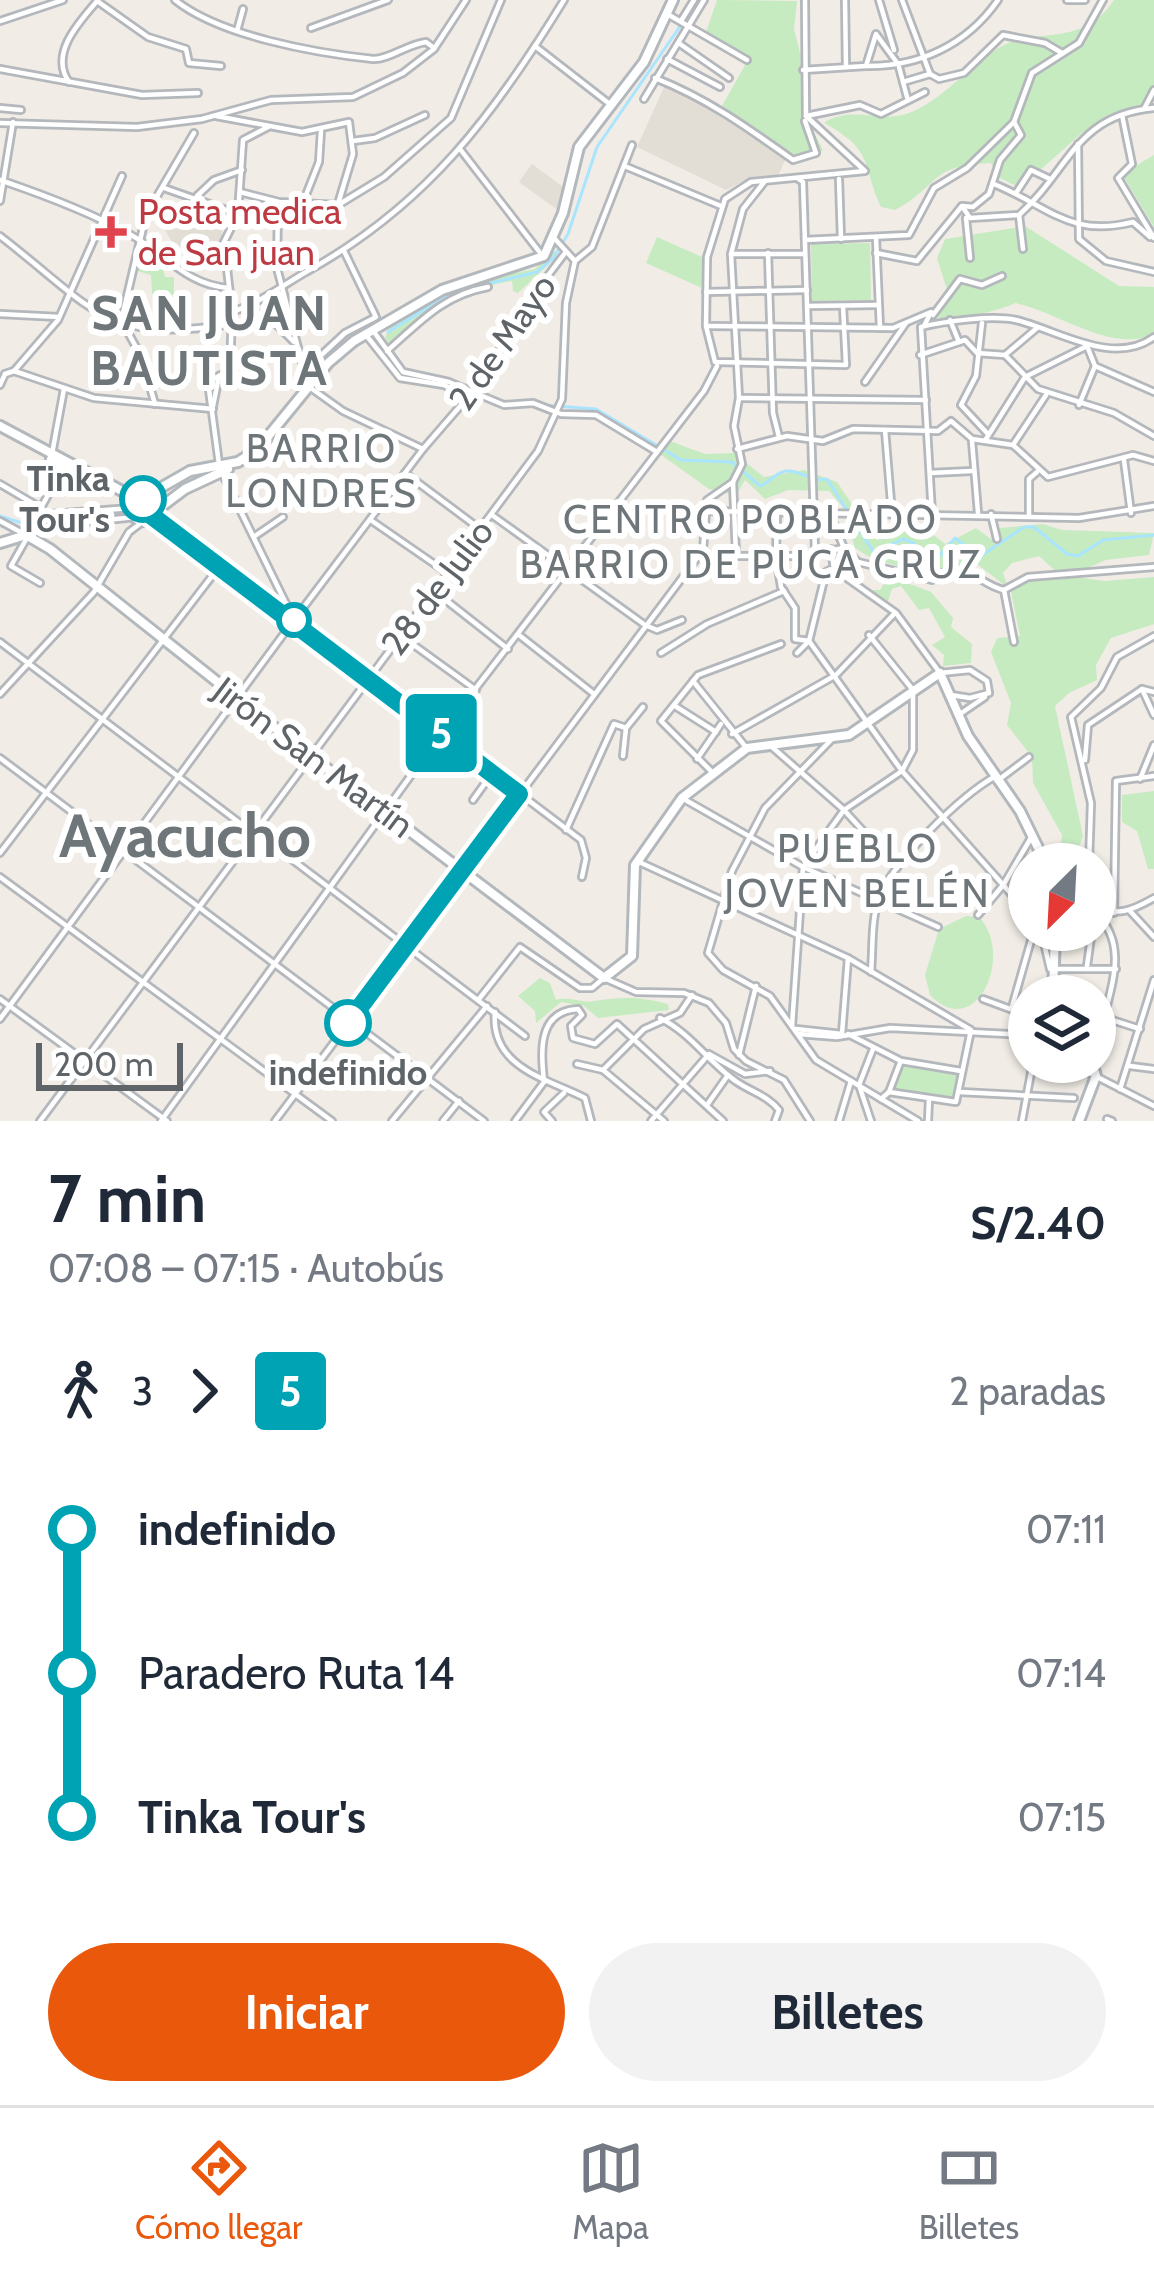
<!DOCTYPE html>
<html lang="es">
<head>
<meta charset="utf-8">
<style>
	body { margin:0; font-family:Cabin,sans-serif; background:#f2f2f3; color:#1f2937; height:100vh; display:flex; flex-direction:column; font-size:45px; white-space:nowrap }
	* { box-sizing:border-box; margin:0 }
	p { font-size:39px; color:#747a83 }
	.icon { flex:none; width:66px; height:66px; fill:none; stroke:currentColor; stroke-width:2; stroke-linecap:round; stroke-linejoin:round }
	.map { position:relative; height:1121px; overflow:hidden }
	.panel { display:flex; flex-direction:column; background:#fff; flex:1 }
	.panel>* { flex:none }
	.badge { padding:0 24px; border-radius:9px; font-size:42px; line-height:78px }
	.needle { width:78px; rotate:204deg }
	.tools { position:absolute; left:1008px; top:843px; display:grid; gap:24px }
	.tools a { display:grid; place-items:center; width:108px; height:108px; border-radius:50%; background:#fff; box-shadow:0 3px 9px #0004; font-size:60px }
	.scale { position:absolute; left:36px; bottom:30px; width:147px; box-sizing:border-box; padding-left:12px; border:6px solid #5e6468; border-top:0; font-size:33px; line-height:42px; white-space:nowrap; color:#5e6468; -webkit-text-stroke:9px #fff; paint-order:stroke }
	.map>.badge { position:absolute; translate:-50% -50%; box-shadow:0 0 0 6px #fff }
	.legs { display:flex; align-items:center; gap:18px; height:132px; padding:0 48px; font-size:39px }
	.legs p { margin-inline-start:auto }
	.summary { display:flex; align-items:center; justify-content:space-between; height:204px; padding:0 48px }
	h1 { font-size:66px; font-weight:700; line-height:90px }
	.primary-button { display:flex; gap:24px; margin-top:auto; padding:24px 48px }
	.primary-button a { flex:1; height:138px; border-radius:72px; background:#ea580c; color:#fff; font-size:48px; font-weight:700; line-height:138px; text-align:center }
	.primary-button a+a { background:#f2f2f3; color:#1f2937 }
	ul { padding:0 48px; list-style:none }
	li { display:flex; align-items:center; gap:42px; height:144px; font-size:45px }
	li i { display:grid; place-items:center; width:18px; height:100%; margin:0 15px; background:currentColor }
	li i::after { content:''; width:30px; height:30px; margin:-15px; border:9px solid; border-radius:50%; background:#fff }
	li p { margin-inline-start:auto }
	li:first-child i { background:linear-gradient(#0000 50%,currentColor 0) }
	li:last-child i { background:linear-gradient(currentColor 50%,#0000 0) }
	.tab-bar { display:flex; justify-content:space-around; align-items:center; height:168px; border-top:3px solid #e0e1e3; background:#fff; font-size:33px; color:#747a83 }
	.tab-bar a { display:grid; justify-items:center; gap:6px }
	.tab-bar .current { color:#ea580c }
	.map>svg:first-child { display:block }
	.education { fill:#e2ddd5 }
	.green { fill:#c6ebc1 }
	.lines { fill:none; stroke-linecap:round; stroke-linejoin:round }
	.stream { stroke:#a9e5ff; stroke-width:3 }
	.street-casing { stroke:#b4b8bc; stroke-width:10 }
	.secondary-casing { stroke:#b3b8bc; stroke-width:14 }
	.street { stroke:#fff; stroke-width:4.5 }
	.secondary { stroke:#fff; stroke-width:8 }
	.line-1-casing { stroke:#fff; stroke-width:27 }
	.line-1 { stroke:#00a3b4; stroke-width:18 }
	.health-dot { fill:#e0444e; stroke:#fff; stroke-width:4.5 }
	.stop-1-dot { fill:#fff; stroke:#00a3b4; stroke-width:6 }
	.labels { text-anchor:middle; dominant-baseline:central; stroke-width:12; stroke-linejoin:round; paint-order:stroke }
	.health-label { font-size:36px; fill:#be3a42; stroke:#fff; text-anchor:start }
	.street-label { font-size:36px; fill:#5e6468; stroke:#fff }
	.stop-label { font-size:36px; font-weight:bold; fill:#5e6468; stroke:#fff; text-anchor:end }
	.neighbourhood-label { font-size:39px; letter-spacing:3px; fill:#6e767a; stroke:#fff }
	.district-label { font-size:48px; font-weight:bold; letter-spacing:3px; fill:#6e767a; stroke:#fff }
	.town-label { font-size:60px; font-weight:bold; fill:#6e767a; stroke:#fff }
</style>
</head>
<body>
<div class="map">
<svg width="1154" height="1121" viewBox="0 0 1154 1121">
	<rect width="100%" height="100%" fill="#f1ede6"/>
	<!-- education -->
	<g class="education">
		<path d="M665 85 707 101 749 126 760 144 778 149 786 158 778 176 751 177 726 190 637 147Z"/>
		<path d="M532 164 566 189 559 211 519 182Z"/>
		<path d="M166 207H176L187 221 222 226V248H175L162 224Z"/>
	</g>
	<!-- green -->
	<g class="green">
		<path d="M717 0 797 1 794 29 806 77 808 121 823 150C805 164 781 151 760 145L759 131 722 106 749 58 706 32Z"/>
		<path d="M1114 0H1154V100L1083 132 1020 188 998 177 991 163C926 166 942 185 895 210L881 207C861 163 875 151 824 123 851 105 878 123 906 114 943 102 973 60 1006 44 1040 28 1083 47 1114 0Z"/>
		<path d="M1154 155V227L1122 174Z"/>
		<path d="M1025 226 1119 286 1154 287V335C1106 352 1062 313 1015 303 998 312 956 319 936 322L949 296 937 258 945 239Z"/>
		<path d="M657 237 702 257V288L646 263Z"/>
		<path d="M141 243 161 260 165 277H174V295L152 294 151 275 134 270Z"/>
		<path d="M870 243 871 300 812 301 811 244Z"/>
		<path d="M553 250 558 256 518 293 513 291 512 281C460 290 425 307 391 346L385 337 390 327H385L453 285 535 269Z"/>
		<path d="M667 440 705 454 734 453 764 477 804 470 837 482 876 540 923 527 945 544 976 528 999 545 1000 528 1043 524 1062 530 1154 533 1149 555 1106 560 1069 576 1105 581 1154 577V624L1111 638 1096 665 1097 680 1069 693 1055 706 1083 836 1073 864H1059L1062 835 1033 783 1032 757 1007 725 1011 703 991 652 997 638 1020 636 1010 587 1029 578 1061 576 1039 556 1012 563 1003 573 1008 588 977 564 933 575 874 560 855 548 842 506 829 491 788 490 765 499 745 480 736 495 709 489 657 452Z"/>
		<path d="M889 576 931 592 953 618 951 627 972 644 971 663 943 666 944 655 932 645 945 637 929 608 919 610 901 586 892 589 888 601 868 590H880Z"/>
		<path d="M1154 791V869H1148L1137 831 1122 822V795Z"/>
		<path d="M966 916 979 917C1015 955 976 1043 930 995L925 975 939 929Z"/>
		<path d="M540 978 550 983 556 1000C572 996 583 1004 594 1001 619 997 639 996 668 1004L669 1010 598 1018 584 1006 561 1002 536 1023 535 1011 518 996Z"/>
		<path d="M904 1062 958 1072 954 1098 892 1091Z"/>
	</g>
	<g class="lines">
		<!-- stream -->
		<g class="stream">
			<path d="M388 332 453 292 537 272 553 258 568 234 597 147 683 22"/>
			<path d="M375 338 389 361"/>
			<path d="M444 384 486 399"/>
			<path d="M501 402 596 409 681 460 732 462 760 486C771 482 774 473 786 471 802 470 809 482 827 479L874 553 903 539 914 543 925 561 937 559 955 538 979 557 1024 527H1034L1067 554 1078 556 1103 540 1154 535"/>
			<path d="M0 516 25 524"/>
		</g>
		<defs>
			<g id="street">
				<path d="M175 0C220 36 315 53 373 59 388 60 408 44 426 42L434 48"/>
				<path d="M805 0 806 116"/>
				<path d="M845 0 846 66"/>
				<path d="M879 0 894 50"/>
				<path d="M902 0 930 74 939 79 964 73 1003 35 1045 43 1062 53"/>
				<path d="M1067 0H1085"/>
				<path d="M97 1 148 37 186 49 189 63 221 66"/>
				<path d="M669 15 747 60"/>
				<path d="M0 21 63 0"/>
				<path d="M681 21 694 0"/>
				<path d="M311 28 388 0"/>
				<path d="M237 31 243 9"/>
				<path d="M680 44 729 78"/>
				<path d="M535 46 611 105"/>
				<path d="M667 59 720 87"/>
				<path d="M866 66C919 67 967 45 998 0"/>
				<path d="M899 67 907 97"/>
				<path d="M0 69 142 95 198 93"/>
				<path d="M803 70 866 66 876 34 898 64"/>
				<path d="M655 78C708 99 748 128 793 160L816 153 805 121"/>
				<path d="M69 82C49 54 79 22 98 0"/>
				<path d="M903 82 930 74"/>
				<path d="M644 99 704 0"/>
				<path d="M0 108 21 110"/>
				<path d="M1144 109 1154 90"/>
				<path d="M1122 115 1132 164 1118 178 1154 238"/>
				<path d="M216 116 302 132 349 122 353 154 338 204"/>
				<path d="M806 116 865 171 751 182 725 199 707 257 706 326 715 362 846 365 843 306"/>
				<path d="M806 116 860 105 881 114 925 92"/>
				<path d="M0 123 137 127 202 119 271 100 353 97 403 73 434 49 466 0"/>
				<path d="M353 141 375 138 425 115"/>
				<path d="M1078 144 1079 239 1106 261 1154 272"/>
				<path d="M460 149 541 254"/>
				<path d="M627 167 721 206"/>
				<path d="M797 178 803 182 815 552"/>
				<path d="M839 179 841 239"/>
				<path d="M0 180C44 195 90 212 131 235 166 254 186 285 229 288"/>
				<path d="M994 184C1050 207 1070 238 1133 222L1150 237"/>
				<path d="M164 188 238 214"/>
				<path d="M240 192 279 202 338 205 384 177 451 118 501 0"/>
				<path d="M1016 193 1031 170 1050 179"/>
				<path d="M197 196 214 180 242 170"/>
				<path d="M0 201 13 122"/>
				<path d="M278 205 277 268 308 386 343 411 423 449"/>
				<path d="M302 205 319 162 321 131"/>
				<path d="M962 206 970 218 1019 215C1069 171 1075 115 1154 108"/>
				<path d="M1019 215 1023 249"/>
				<path d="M966 218 970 258"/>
				<path d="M0 236C95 309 103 344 231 324"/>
				<path d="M876 238 880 328"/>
				<path d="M805 240 909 235 934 188 967 168 1014 122 1032 73 1079 43 1103 0"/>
				<path d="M344 251 375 315"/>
				<path d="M768 253 773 413 779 437"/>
				<path d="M876 253 917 261 962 206 973 207 989 194 1000 160 1021 135 1014 122"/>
				<path d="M731 254H803"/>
				<path d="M575 261 592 247 632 145"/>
				<path d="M706 292 807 290"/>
				<path d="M808 306 878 305"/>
				<path d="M248 308 275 323 294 342"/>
				<path d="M232 312C259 303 282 286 306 272 426 206 494 115 564 0"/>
				<path d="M0 314 59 317"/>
				<path d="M933 315 960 279 982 285 1002 276"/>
				<path d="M950 320 959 342"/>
				<path d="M982 323 976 376 961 405 987 433"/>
				<path d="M120 326 146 215 194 133"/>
				<path d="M706 326 893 328 931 312 924 326"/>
				<path d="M125 327 141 356 155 404"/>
				<path d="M374 332 403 372 449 382 504 405 533 403 561 414 596 415 657 452"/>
				<path d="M366 335 400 378 444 385 467 397"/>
				<path d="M387 351C419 323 443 295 488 287"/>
				<path d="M920 355 965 340 977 353 1005 355 1038 389 1114 413 1154 436"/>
				<path d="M1005 355 1037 328"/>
				<path d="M14 371 58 320 122 176"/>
				<path d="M302 373 345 333 376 317"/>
				<path d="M5 374 14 371 94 398 213 409"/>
				<path d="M865 382 906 323"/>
				<path d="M0 385 5 374"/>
				<path d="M740 398 926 400"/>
				<path d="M1079 405 1095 366"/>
				<path d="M213 406 219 376"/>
				<path d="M885 430 892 514"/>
				<path d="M986 439 1025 377 1087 346 1095 366 1154 392"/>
				<path d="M972 441 978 513"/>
				<path d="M1013 445 1046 395"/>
				<path d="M737 449 787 436 823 441 853 429 938 431 951 421 972 439 1013 445 1048 477 1133 455 1154 461"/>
				<path d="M52 454 64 389"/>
				<path d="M1124 460 1131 513"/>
				<path d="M219 464 208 382 230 370 232 312 224 242 238 214 243 140 268 127"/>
				<path d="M405 473 480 529"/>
				<path d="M930 473 972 471"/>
				<path d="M223 475 294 620"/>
				<path d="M0 484 41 508"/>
				<path d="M362 494 382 505"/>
				<path d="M704 511 1079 518 1154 506"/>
				<path d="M777 512 776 556 781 587 795 608V639L809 641 902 771 1029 914"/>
				<path d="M830 514 844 548 858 562 932 580C963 553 976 584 1004 590L1014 642"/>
				<path d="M932 514 921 327C945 321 993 315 1016 320 1058 330 1113 367 1154 337"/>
				<path d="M991 514 997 539"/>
				<path d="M37 515 132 508"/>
				<path d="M492 515 645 625 657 630 682 620"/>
				<path d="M152 516 581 840 586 858 582 877"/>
				<path d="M1029 516V479L1037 472"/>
				<path d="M0 521 26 535 64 466"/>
				<path d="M372 521 446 572"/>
				<path d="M32 528 135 517"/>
				<path d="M28 536 11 566 40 583"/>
				<path d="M255 536 283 517"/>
				<path d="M831 549 834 569 896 613 940 673 970 670 987 681 989 693"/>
				<path d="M703 550 711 556H802L844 548"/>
				<path d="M736 555 733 482 742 464 734 426 739 398 731 254 743 209 765 181"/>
				<path d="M433 590 508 649"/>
				<path d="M1004 590 1028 577 1154 567"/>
				<path d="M400 635 476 690"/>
				<path d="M519 635 594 694"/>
				<path d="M0 642 249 830"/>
				<path d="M661 653 707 624 784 591"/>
				<path d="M797 653 809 641 826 572 832 569"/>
				<path d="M693 681 745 746"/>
				<path d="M1142 689 1154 715"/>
				<path d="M0 694 94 592 129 532 145 520"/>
				<path d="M951 695 970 698 989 693"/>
				<path d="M675 706 716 732"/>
				<path d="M960 714 985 697"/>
				<path d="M732 734 836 675 894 614"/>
				<path d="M831 740 765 808 732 871 708 953 723 970 770 996 816 1060 918 1121"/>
				<path d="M772 747 844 810 897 868"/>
				<path d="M623 756 626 728 643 707"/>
				<path d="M0 758 484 1121"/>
				<path d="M697 759 721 724"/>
				<path d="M1085 760 1088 725 1142 689 1154 692"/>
				<path d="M713 773 661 721 698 675 781 644"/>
				<path d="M1140 779 1154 745"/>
				<path d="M997 781 1029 757"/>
				<path d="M682 798 803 867 938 927"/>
				<path d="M473 800 493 772"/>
				<path d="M253 830 525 1036"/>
				<path d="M566 830 614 724 626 728"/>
				<path d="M0 853 219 567"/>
				<path d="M637 861 848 958 971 1030 956 1102 889 1092 881 1099"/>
				<path d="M1089 864 1091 803 1071 717 1101 688 1117 657 1154 636"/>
				<path d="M0 877 332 1121"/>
				<path d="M1095 906C1118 917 1133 910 1154 898"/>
				<path d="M1130 911 1154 937"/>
				<path d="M1095 912C1131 946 1109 990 1101 1031L1104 1043"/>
				<path d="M1114 913 1116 781 1154 776"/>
				<path d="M978 915 1004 884 1032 836"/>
				<path d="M1041 930 1050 969H1116"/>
				<path d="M1087 966 1092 930"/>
				<path d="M871 972C873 950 871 919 879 898 893 861 961 796 994 777"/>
				<path d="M0 999 167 1121"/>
				<path d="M479 999 520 947 580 988H592L604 978 636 992 684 993 709 1003 726 1023 734 1049 746 1061 784 1080 810 1121"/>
				<path d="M983 999 1029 1016"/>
				<path d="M1012 1007 1034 930"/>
				<path d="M495 1012C490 1068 548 1079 585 1098L591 1121"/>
				<path d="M660 1018C692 1034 709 1063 737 1082 752 1092 768 1096 779 1110L775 1121"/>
				<path d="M1106 1018 1140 1029"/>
				<path d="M0 1019 294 620 423 449 488 374 513 322 565 253"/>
				<path d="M792 1026 803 867 844 810 902 771 913 750V690L869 635"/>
				<path d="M796 1029 842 1034"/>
				<path d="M798 1034 837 1037 890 1028 1029 1035"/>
				<path d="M842 1034 848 958"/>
				<path d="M848 1034 901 1061 961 1071"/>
				<path d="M739 1055 756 986"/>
				<path d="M1068 1062 1154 1106"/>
				<path d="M577 1064 603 1070 664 1121"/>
				<path d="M1130 1066 1154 1069"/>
				<path d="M603 1070 644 1029 680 1013 692 995"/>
				<path d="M544 1082C541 1052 537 1011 578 1009L582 1015 571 1026 573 1038 595 1044 617 1024 723 1121"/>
				<path d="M1120 1089 1154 980"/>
				<path d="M889 1092 900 1063"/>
				<path d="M960 1092 1074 1098"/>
				<path d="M707 1105 728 1075"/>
				<path d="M1107 1119 1112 1121"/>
				<path d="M40 1121 538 451 562 399 566 303 575 261 555 239"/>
				<path d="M161 1121 443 731 704 391 717 366"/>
				<path d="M275 1121 703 550 707 500 733 482"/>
				<path d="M392 1121 487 1006"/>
				<path d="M443 1121 459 1101"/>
				<path d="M515 1121 544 1082"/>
				<path d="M552 1121 544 1112 564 1093"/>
				<path d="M651 1121 709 1054 745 1074 770 1071"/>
				<path d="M839 1121 851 1081"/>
				<path d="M871 1121 859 1085 873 1049"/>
				<path d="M928 1121 929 1099"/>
				<path d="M1022 1121 1033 1062"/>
			</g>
			<g id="secondary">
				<path d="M0 426 139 500"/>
				<path d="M51 459 80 475"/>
				<path d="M141 499 190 471 238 462 257 450 328 363 354 341 442 290 544 256 563 213 579 147 644 62 673 0"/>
				<circle cx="143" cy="510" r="11"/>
				<path d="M153 513 185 489 228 469"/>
				<path d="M0 543 26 535 50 549 308 754 604 978 632 956 635 865 682 798 747 748 849 735 940 673 968 736 1020 811 1046 864"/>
				<path d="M1053 996 1055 930"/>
				<path d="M1079 1121 1096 1076 1092 1062"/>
			</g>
		</defs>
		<!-- street casing -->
		<use href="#street" class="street-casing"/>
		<!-- secondary casing -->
		<use href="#secondary" class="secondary-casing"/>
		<!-- street -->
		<use href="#street" class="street"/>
		<!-- secondary -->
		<use href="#secondary" class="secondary"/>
	</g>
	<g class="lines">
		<defs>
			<path id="line-1" d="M143 499 152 505V516L519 794 348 1023"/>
		</defs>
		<!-- line-1 casing -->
		<use href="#line-1" class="line-1-casing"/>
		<!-- line-1 -->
		<use href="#line-1" class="line-1"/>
	</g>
	<!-- markers -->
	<path class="health-dot" d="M105 214h12v12h12v12h-12v12h-12v-12h-12v-12h12z"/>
	<g class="stop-1-dot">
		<circle cx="143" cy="499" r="21"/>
		<circle cx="294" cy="620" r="15"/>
		<circle cx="348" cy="1023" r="21"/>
	</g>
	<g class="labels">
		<!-- health labels -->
		<g class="health-label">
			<text x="138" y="211">Posta medica<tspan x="138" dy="41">de San juan</tspan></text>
		</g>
		<!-- street labels -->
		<g class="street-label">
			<text transform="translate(502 342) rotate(-55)">2 de Mayo</text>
			<text transform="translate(437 587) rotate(-53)">28 de Julio</text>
			<text transform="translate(314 757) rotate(37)">Jirón San Martín</text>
		</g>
		<!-- stop labels -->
		<g class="stop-label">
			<text x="110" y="478">Tinka<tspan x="110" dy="41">Tour's</tspan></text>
			<text x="348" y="1072" text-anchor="middle">indefinido</text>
		</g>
		<!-- neighbourhood labels -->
		<g class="neighbourhood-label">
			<text x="322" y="448">BARRIO<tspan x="322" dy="45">LONDRES</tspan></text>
			<text x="751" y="519">CENTRO POBLADO<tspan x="751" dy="45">BARRIO DE PUCA CRUZ</tspan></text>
			<text x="858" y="848">PUEBLO<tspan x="858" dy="45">JOVEN BELÉN</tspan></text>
		</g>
		<!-- district labels -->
		<g class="district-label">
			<text x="210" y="313">SAN JUAN<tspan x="210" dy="55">BAUTISTA</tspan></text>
		</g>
		<!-- town labels -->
		<g class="town-label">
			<text x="185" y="835">Ayacucho</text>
		</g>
	</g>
</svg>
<div class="tools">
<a><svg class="needle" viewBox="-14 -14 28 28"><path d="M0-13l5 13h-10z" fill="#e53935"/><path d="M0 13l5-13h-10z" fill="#747a83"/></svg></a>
<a><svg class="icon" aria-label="layers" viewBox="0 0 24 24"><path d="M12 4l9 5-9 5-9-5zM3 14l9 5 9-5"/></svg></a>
</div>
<div class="scale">200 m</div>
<b class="badge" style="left:441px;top:733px;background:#00a3b4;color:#fff">5</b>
</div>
<section class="panel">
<div class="summary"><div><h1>7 min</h1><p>07:08 – 07:15 · Autobús</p></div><b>S/2.40</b></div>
<div class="legs"><svg class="icon" aria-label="walk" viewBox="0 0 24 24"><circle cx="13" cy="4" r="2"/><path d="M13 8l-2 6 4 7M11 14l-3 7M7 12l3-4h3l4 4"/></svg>3<svg class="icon" aria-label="forward" viewBox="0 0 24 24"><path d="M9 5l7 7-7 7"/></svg><b class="badge" style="background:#00a3b4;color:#fff">5</b><p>2 paradas</p></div>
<ul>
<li><i style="color:#00a3b4"></i><b>indefinido</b><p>07:11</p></li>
<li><i style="color:#00a3b4"></i><span>Paradero Ruta 14</span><p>07:14</p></li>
<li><i style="color:#00a3b4"></i><b>Tinka Tour's</b><p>07:15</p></li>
</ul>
<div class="primary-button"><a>Iniciar</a><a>Billetes</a></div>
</section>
<nav class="tab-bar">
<a class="current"><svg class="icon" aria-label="directions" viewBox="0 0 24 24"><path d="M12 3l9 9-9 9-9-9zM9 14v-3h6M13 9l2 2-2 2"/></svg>Cómo llegar</a>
<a><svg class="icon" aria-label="map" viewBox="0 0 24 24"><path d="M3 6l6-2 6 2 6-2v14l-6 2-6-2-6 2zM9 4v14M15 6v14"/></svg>Mapa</a>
<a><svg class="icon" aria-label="tickets" viewBox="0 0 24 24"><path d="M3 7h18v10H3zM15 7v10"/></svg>Billetes</a>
</nav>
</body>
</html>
